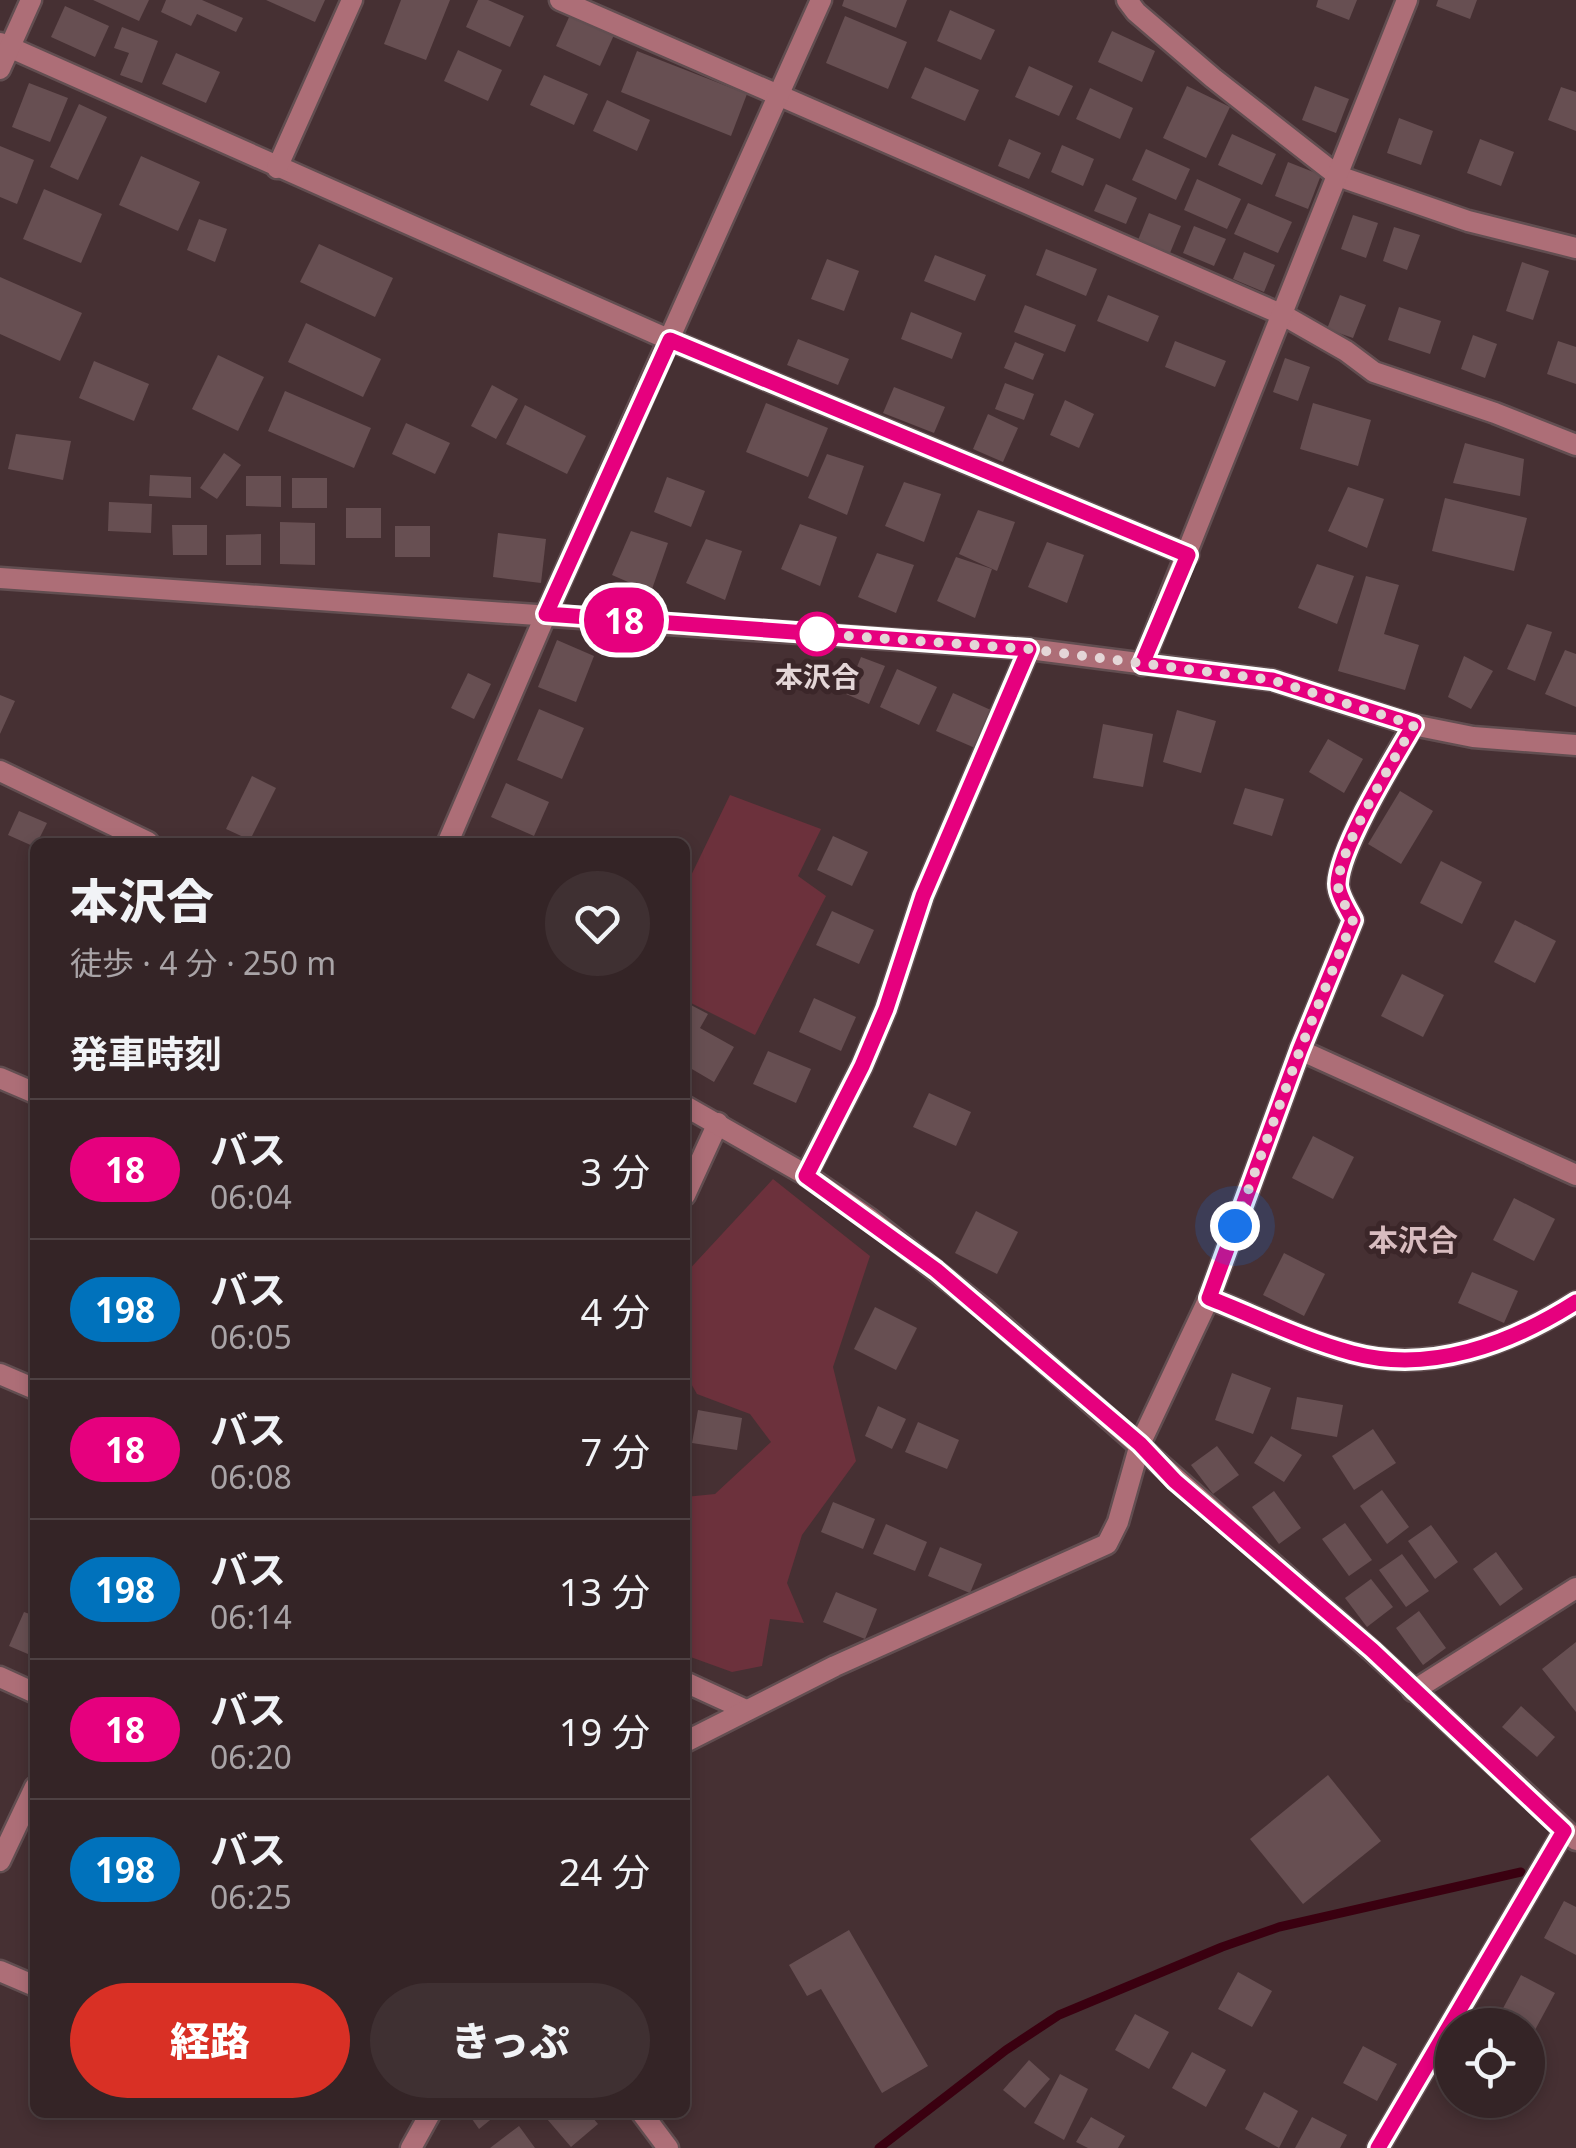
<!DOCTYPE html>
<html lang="ja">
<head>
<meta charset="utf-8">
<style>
	body { margin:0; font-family:"Noto Sans","Noto Sans JP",sans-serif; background:#3f3032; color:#f1f3f6; height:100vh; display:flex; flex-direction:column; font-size:38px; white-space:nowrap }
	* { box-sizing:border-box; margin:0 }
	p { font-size:32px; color:#a9a4a7 }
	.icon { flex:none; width:55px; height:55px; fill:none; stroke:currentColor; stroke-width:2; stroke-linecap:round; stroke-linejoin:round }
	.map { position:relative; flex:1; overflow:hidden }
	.details { position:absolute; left:30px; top:838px; width:660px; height:1280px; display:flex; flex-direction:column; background:#342426; border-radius:15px; box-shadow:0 5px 15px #0003,0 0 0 2px #4e4143 }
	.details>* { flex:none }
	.badge { padding:0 20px; border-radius:32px; font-size:35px; line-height:65px }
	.fabs { position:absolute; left:1435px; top:2008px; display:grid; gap:20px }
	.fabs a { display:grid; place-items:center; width:110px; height:110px; border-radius:50%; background:#342426; box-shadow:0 5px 15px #0003,0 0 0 2px #4e4143; font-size:50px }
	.you { position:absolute; width:50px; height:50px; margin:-25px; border:8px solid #fff; border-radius:50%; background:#1a73e8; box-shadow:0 0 0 15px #1a73e833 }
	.map>.badge { position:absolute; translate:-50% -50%; box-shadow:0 0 0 5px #fff }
	h2 { padding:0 40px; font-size:38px; line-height:90px }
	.round { display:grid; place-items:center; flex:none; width:105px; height:105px; border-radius:52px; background:#3f3032 }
	.summary { display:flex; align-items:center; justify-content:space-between; height:170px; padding:0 40px }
	h1 { font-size:48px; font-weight:800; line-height:75px }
	.primary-button { display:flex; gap:20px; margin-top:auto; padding:20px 40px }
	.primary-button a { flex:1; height:115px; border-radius:60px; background:#d93025; color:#fff; font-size:40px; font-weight:800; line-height:115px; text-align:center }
	.primary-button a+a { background:#3f3032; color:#f1f3f6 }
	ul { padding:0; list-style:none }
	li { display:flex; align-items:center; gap:30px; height:140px; padding:0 40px; border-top:2px solid #4e4143 }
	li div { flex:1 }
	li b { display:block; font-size:38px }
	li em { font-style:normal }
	li .badge { min-width:110px; font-weight:700; text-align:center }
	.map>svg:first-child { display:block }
	.green { fill:#6c313c }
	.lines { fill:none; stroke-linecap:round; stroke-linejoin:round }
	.stream { stroke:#3a0010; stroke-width:9 }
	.building { fill:#674f52 }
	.minor-casing { stroke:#624e51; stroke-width:25 }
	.tertiary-casing { stroke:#624e51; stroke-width:25 }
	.minor { stroke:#ad6e77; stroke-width:20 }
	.tertiary { stroke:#ad6e77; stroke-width:20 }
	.line-casing { stroke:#fff; stroke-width:22 }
	.line { stroke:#e6007e; stroke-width:15 }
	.walk { stroke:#e4d6d7; stroke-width:10; stroke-dasharray:0 18 }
	.stop-dot { fill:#fff; stroke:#e6007e; stroke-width:5 }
	.labels { text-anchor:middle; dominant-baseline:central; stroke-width:10; stroke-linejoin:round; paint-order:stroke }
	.stop-label { font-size:28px; font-weight:bold; fill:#e4d6d7; stroke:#3b2629 }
	.neighbourhood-label { font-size:30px; font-weight:bold; fill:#d8bcbf; stroke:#3b2629 }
</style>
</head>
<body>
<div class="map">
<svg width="1576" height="2148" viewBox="0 0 1576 2148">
	<rect width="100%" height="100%" fill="#463033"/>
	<!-- green -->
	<g class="green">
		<path d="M730 795 821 829 798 876 826 896 755 1035 685 1000V888Z"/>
		<path d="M773 1179 870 1256 833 1367 856 1461 802 1535 787 1583 804 1623 770 1619 762 1666 732 1672 685 1655V1497L715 1494 771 1442 750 1414 697 1394 685 1373V1274Z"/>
	</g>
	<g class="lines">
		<!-- stream -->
		<path class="stream" d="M879 2148 1006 2050 1059 2015 1222 1947 1279 1927 1521 1872"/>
	</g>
	<!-- building -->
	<g class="building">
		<path d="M93 0H149L139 21Z"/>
		<path d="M166 0H202L243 18 236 32 197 14 191 26 161 12Z"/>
		<path d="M266 0H325L315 22Z"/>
		<path d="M401 0H450L426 60 384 44Z"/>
		<path d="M478 0H488L524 16 510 47 466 27Z"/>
		<path d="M844 0H907L896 28 842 6Z"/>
		<path d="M1318 0H1357L1349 20 1316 7Z"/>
		<path d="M1438 0H1477L1470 19 1436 6Z"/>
		<path d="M65 6 109 26 95 57 51 37Z"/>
		<path d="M950 10 995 30 981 60 937 41Z"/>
		<path d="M570 15 614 35 600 66 556 46Z"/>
		<path d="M845 16 907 42 888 89 826 63Z"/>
		<path d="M122 27 158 41 142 83 120 75 129 53 114 48Z"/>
		<path d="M1112 31 1155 51 1142 82 1098 62Z"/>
		<path d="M458 50 502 70 488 101 444 81Z"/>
		<path d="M637 51 747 94 731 136 621 92Z"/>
		<path d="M176 53 220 72 206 103 162 84Z"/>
		<path d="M1029 66 1073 86 1059 116 1015 97Z"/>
		<path d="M925 67 979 90 965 121 911 98Z"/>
		<path d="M544 75 588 94 574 125 530 105Z"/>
		<path d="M29 83 68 98 50 142 12 127Z"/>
		<path d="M1187 86 1230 107 1206 158 1163 138Z"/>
		<path d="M1315 86 1349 99 1336 133 1302 120Z"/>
		<path d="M1561 87 1576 92V131L1548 120Z"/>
		<path d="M1090 88 1133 108 1120 139 1076 119Z"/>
		<path d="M607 100 650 120 637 151 593 131Z"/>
		<path d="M79 104 107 117 78 180 50 167Z"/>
		<path d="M1399 118 1433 131 1421 165 1387 153Z"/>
		<path d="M1232 134 1276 154 1262 185 1218 165Z"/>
		<path d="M1009 139 1041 153 1029 179 998 166Z"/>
		<path d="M1480 139 1514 152 1501 186 1467 173Z"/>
		<path d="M1062 145 1094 159 1083 186 1051 172Z"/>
		<path d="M0 146 34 160 17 204 0 197Z"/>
		<path d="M1146 149 1190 169 1176 200 1132 180Z"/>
		<path d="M141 156 200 182 178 231 119 205Z"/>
		<path d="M1288 162 1321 175 1308 209 1275 196Z"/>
		<path d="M1197 179 1241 199 1227 229 1184 210Z"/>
		<path d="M1106 184 1137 198 1126 224 1094 211Z"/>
		<path d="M44 189 102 214 81 263 23 239Z"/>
		<path d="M1248 203 1292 222 1278 253 1234 234Z"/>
		<path d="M1149 213 1181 226 1170 253 1138 240Z"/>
		<path d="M1353 215 1378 223 1366 258 1341 249Z"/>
		<path d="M199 219 227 229 215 262 187 250Z"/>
		<path d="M1194 226 1226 239 1214 266 1183 253Z"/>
		<path d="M1394 227 1420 235 1407 270 1383 261Z"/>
		<path d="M319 244 393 278 375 317 300 282Z"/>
		<path d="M1046 249 1097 269 1086 296 1036 275Z"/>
		<path d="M1244 252 1275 265 1264 292 1233 279Z"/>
		<path d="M935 255 986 275 975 301 924 281Z"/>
		<path d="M827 259 859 271 844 311 811 299Z"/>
		<path d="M1522 262 1549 271 1533 320 1506 311Z"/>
		<path d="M0 277 82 313 60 361 0 334Z"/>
		<path d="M1108 295 1159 316 1148 342 1097 321Z"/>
		<path d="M1340 295 1366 305 1353 338 1327 329Z"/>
		<path d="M1025 305 1076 325 1065 352 1014 332Z"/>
		<path d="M1399 307 1441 321 1430 354 1388 340Z"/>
		<path d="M911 312 962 333 952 359 901 339Z"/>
		<path d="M306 323 381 359 363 397 288 362Z"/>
		<path d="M1473 335 1497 344 1485 378 1461 369Z"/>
		<path d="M798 339 849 359 838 385 787 365Z"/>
		<path d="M1175 341 1226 361 1215 387 1165 367Z"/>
		<path d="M1558 341 1576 347V384L1547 374Z"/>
		<path d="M1015 342 1044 354 1033 380 1004 368Z"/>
		<path d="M218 355 264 377 238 431 192 409Z"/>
		<path d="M1285 358 1310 367 1298 401 1273 392Z"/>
		<path d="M94 361 149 384 134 421 79 398Z"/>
		<path d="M1005 383 1034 394 1024 420 995 409Z"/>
		<path d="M492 385 518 399 496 439 471 426Z"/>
		<path d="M894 387 945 407 934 433 883 413Z"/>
		<path d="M285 391 371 428 354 468 268 431Z"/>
		<path d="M1065 400 1094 414 1079 448 1050 435Z"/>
		<path d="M766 403 828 428 808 477 746 452Z"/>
		<path d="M1313 403 1371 420 1358 466 1300 449Z"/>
		<path d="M525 405 586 436 567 474 506 444Z"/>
		<path d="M988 414 1018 428 1003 462 973 449Z"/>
		<path d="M406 423 450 443 435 474 392 454Z"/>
		<path d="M16 434 71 441 63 480 8 469Z"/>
		<path d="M1465 443 1524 459 1520 496 1453 483Z"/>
		<path d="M224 453 241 465 217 499 200 488Z"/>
		<path d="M827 454 864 466 847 515 808 498Z"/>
		<path d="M150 475 191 477V498L149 496Z"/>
		<path d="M246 476H281V507L246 506Z"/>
		<path d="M667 477 705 491 691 527 654 512Z"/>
		<rect x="292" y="478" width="35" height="30"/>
		<path d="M904 482 941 494 924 542 885 526Z"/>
		<path d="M1348 487 1384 499 1367 548 1328 531Z"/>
		<path d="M1445 498 1527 518 1514 571 1432 551Z"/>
		<path d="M109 502 152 504 151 533 108 531Z"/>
		<rect x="346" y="508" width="35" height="30"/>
		<path d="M978 510 1015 522 997 571 959 554Z"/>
		<path d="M280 522 315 523V565L280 564Z"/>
		<path d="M800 524 837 537 820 586 781 569Z"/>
		<path d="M172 525H207V555H173Z"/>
		<rect x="395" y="526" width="35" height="31"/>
		<path d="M631 531 668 543 651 592 612 575Z"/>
		<path d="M498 533 546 539 541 583 493 577Z"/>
		<path d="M261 534V565H226V535Z"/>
		<path d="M706 539 742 551 725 600 686 583Z"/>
		<path d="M1047 542 1084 555 1067 603 1028 587Z"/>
		<path d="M877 553 914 565 896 613 858 597Z"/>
		<path d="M956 557 992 569 975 618 937 601Z"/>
		<path d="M1317 564 1354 576 1337 624 1298 608Z"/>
		<path d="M1366 576 1399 585 1384 634 1419 645 1405 690 1338 671Z"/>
		<path d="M1527 624 1552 632 1535 681 1507 669Z"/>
		<path d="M557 640 594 656 576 702 538 687Z"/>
		<path d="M1565 650 1576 654V707L1545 694Z"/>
		<path d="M1464 656 1493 671 1471 709 1448 697Z"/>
		<path d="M861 657 885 666 869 704 846 694Z"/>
		<path d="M897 669 937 687 919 725 880 707Z"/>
		<path d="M468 673 491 684 474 719 451 708Z"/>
		<path d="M953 693 993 711 975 748 936 731Z"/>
		<path d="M0 695 15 701 0 734Z"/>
		<path d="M539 709 584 728 562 779 517 760Z"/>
		<path d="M1177 710 1216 721 1201 773 1163 762Z"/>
		<path d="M1103 724 1153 734 1143 787 1093 778Z"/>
		<path d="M1328 739 1363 759 1344 793 1309 772Z"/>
		<path d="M252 776 276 788 250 840 226 829Z"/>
		<path d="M506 783 549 802 534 836 491 817Z"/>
		<path d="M1245 788 1284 799 1272 836 1233 824Z"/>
		<path d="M1400 791 1433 811 1401 864 1368 844Z"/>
		<path d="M19 811 47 823 35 847 8 835Z"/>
		<path d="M833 836 868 852 852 886 817 870Z"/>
		<path d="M1441 861 1482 882 1462 924 1420 903Z"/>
		<path d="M832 911 874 930 859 964 816 945Z"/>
		<path d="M1515 920 1556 941 1535 983 1494 962Z"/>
		<path d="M1402 974 1444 995 1423 1037 1381 1016Z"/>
		<path d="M814 998 856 1017 841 1051 799 1032Z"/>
		<path d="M689 1004 708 1014 700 1028 734 1047 714 1082 685 1065V1012Z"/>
		<path d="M768 1051 811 1069 796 1103 753 1084Z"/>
		<path d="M929 1093 971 1112 956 1146 913 1127Z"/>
		<path d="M1313 1136 1354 1157 1333 1199 1292 1178Z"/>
		<path d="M1514 1198 1555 1219 1534 1261 1493 1240Z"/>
		<path d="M976 1211 1018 1232 997 1274 955 1253Z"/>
		<path d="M1284 1253 1325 1274 1304 1316 1263 1295Z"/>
		<path d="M1472 1272 1518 1291 1504 1323 1458 1303Z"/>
		<path d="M875 1307 917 1328 896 1370 854 1349Z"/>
		<path d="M1232 1373 1271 1388 1253 1434 1215 1420Z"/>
		<path d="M1297 1397 1343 1405 1337 1437 1291 1429Z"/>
		<path d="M878 1406 906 1419 892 1449 865 1436Z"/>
		<path d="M698 1410 742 1418 737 1450 692 1443Z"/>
		<path d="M918 1422 959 1440 947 1469 905 1452Z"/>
		<path d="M1373 1429 1396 1463 1354 1490 1332 1456Z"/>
		<path d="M1271 1436 1302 1455 1284 1482 1254 1463Z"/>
		<path d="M1217 1446 1239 1475 1213 1494 1191 1465Z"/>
		<path d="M1382 1490 1409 1527 1387 1544 1360 1506Z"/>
		<path d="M1274 1491 1301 1528 1279 1544 1252 1507Z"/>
		<path d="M833 1502 875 1519 863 1549 821 1532Z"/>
		<path d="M1345 1523 1372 1560 1349 1576 1322 1539Z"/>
		<path d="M886 1524 927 1542 915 1571 873 1554Z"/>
		<path d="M1431 1525 1458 1562 1435 1579 1408 1541Z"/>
		<path d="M940 1547 982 1564 970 1593 928 1576Z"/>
		<path d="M1496 1552 1523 1589 1500 1606 1473 1569Z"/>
		<path d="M1402 1554 1429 1591 1406 1607 1379 1570Z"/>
		<path d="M1371 1579 1393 1607 1367 1627 1345 1598Z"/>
		<path d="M836 1592 877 1609 865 1639 823 1622Z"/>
		<path d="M1419 1611 1446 1648 1423 1665 1396 1628Z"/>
		<path d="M24 1612 35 1616V1657L9 1646Z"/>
		<path d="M1576 1642V1712L1542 1669Z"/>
		<path d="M1521 1706 1555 1737 1537 1757 1502 1727Z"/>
		<path d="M1328 1775 1381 1841 1303 1904 1250 1839Z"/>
		<path d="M1564 1901 1576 1907V1955L1544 1938Z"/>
		<path d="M849 1930 928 2066 882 2093 821 1989 807 1996 789 1965Z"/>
		<path d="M1238 1972 1272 1991 1252 2027 1218 2009Z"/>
		<path d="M1521 1975 1555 1993 1535 2030 1501 2012Z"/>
		<path d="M1135 2014 1169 2032 1149 2069 1115 2050Z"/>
		<path d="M1363 2046 1397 2064 1377 2101 1343 2083Z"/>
		<path d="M1192 2052 1226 2070 1206 2107 1172 2088Z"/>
		<path d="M1029 2060 1050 2079 1025 2108 1003 2090Z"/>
		<path d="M1060 2074 1088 2089 1064 2140 1034 2123Z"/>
		<path d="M1264 2092 1298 2111 1279 2148 1245 2129Z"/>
		<path d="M467 2112H500L479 2129Z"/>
		<path d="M541 2112H588L598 2124 571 2147Z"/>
		<path d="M1091 2117 1125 2136 1118 2148H1088L1076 2142Z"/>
		<path d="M1312 2117 1347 2135 1340 2148H1295Z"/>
		<path d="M519 2126 535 2148H490Z"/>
	</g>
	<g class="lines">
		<defs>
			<g id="minor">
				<path d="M560 0 1283 315 1346 351 1374 372 1495 413 1576 445"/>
				<path d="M1127 0 1136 12 1213 78 1338 176 1468 221 1576 248"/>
				<path d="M0 43 670 340 1188 555"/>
				<path d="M0 69 31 0"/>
				<path d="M277 168 352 0"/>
				<path d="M1142 665 1407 0"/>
				<path d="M448 842 546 614 821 0"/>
				<path d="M1300 1050 1576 1175"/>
				<path d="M0 1078 35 1093"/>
				<path d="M806 1175 862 1066 886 1009 923 896 1029 649"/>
				<path d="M685 1195 718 1123"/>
				<path d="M1209 1298C1255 1316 1305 1341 1352 1353 1430 1374 1510 1344 1576 1302"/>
				<path d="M0 1374 35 1389"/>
				<path d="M0 1677 35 1693"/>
				<path d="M685 1682 746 1710"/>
				<path d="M1413 1691 1576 1588"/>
				<path d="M685 1742 835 1666 1107 1544 1118 1522 1140 1444 1209 1298 1300 1050 1353 920C1348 910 1338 895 1338 884 1340 847 1394 759 1413 725"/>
				<path d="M0 1861 35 1787"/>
				<path d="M0 1971 35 1986"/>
				<path d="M641 2112 668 2148"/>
				<path d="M411 2148 431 2112"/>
				<path d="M1378 2148 1564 1831"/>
			</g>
			<g id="tertiary">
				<path d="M0 578 1029 649 1272 680 1413 725 1473 737 1576 745"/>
				<path d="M0 771 148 842"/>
				<path d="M685 1106 806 1175 870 1219 984 1309 1372 1651 1576 1840"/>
			</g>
		</defs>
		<!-- minor casing -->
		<use href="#minor" class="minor-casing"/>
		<!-- tertiary casing -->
		<use href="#tertiary" class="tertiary-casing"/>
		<!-- minor -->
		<use href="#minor" class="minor"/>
		<!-- tertiary -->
		<use href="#tertiary" class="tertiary"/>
	</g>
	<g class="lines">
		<defs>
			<path id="line" d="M1378 2148 1564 1831 1372 1650 1175 1481 1140 1444 936 1270 806 1176 862 1066 886 1009 923 896 1029 649 546 614 670 340 1188 555 1142 664 1272 680 1414 725C1394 759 1339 848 1338 884 1338 895 1348 910 1353 920L1300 1050 1209 1298C1255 1316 1303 1340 1352 1353 1430 1374 1510 1344 1576 1302"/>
		</defs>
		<!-- line casing -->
		<use href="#line" class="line-casing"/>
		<!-- line -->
		<use href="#line" class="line"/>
		<!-- walk -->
		<path class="walk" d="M817 634 806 633 1029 649 1272 680 1414 725C1394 759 1339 848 1338 884 1338 895 1348 910 1353 920L1300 1050 1235 1226"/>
	</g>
	<!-- markers -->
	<circle class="stop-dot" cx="817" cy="634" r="20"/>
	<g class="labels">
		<!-- stop labels -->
		<g class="stop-label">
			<text x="817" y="676">本沢合</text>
		</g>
		<!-- neighbourhood labels -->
		<g class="neighbourhood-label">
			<text x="1413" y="1239">本沢合</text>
		</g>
	</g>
</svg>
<div class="fabs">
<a><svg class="icon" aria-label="locate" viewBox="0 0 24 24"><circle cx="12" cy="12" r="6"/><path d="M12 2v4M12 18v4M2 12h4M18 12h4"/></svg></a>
</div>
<div class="you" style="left:1235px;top:1226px"></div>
<b class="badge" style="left:624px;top:620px;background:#e6007e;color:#fff">18</b>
<section class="details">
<div class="summary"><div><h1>本沢合</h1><p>徒歩 · 4 分 · 250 m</p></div><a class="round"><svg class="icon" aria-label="heart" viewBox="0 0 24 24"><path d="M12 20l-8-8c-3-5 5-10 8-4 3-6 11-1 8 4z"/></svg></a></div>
<h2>発車時刻</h2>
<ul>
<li><span class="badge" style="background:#e6007e;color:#fff">18</span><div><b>バス</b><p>06:04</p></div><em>3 分</em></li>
<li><span class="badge" style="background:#0072bc;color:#fff">198</span><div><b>バス</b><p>06:05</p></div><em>4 分</em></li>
<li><span class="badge" style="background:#e6007e;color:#fff">18</span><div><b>バス</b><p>06:08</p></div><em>7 分</em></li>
<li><span class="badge" style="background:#0072bc;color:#fff">198</span><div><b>バス</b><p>06:14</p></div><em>13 分</em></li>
<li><span class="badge" style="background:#e6007e;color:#fff">18</span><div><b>バス</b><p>06:20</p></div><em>19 分</em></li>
<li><span class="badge" style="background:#0072bc;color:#fff">198</span><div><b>バス</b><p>06:25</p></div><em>24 分</em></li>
</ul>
<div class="primary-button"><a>経路</a><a>きっぷ</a></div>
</section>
</div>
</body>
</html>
